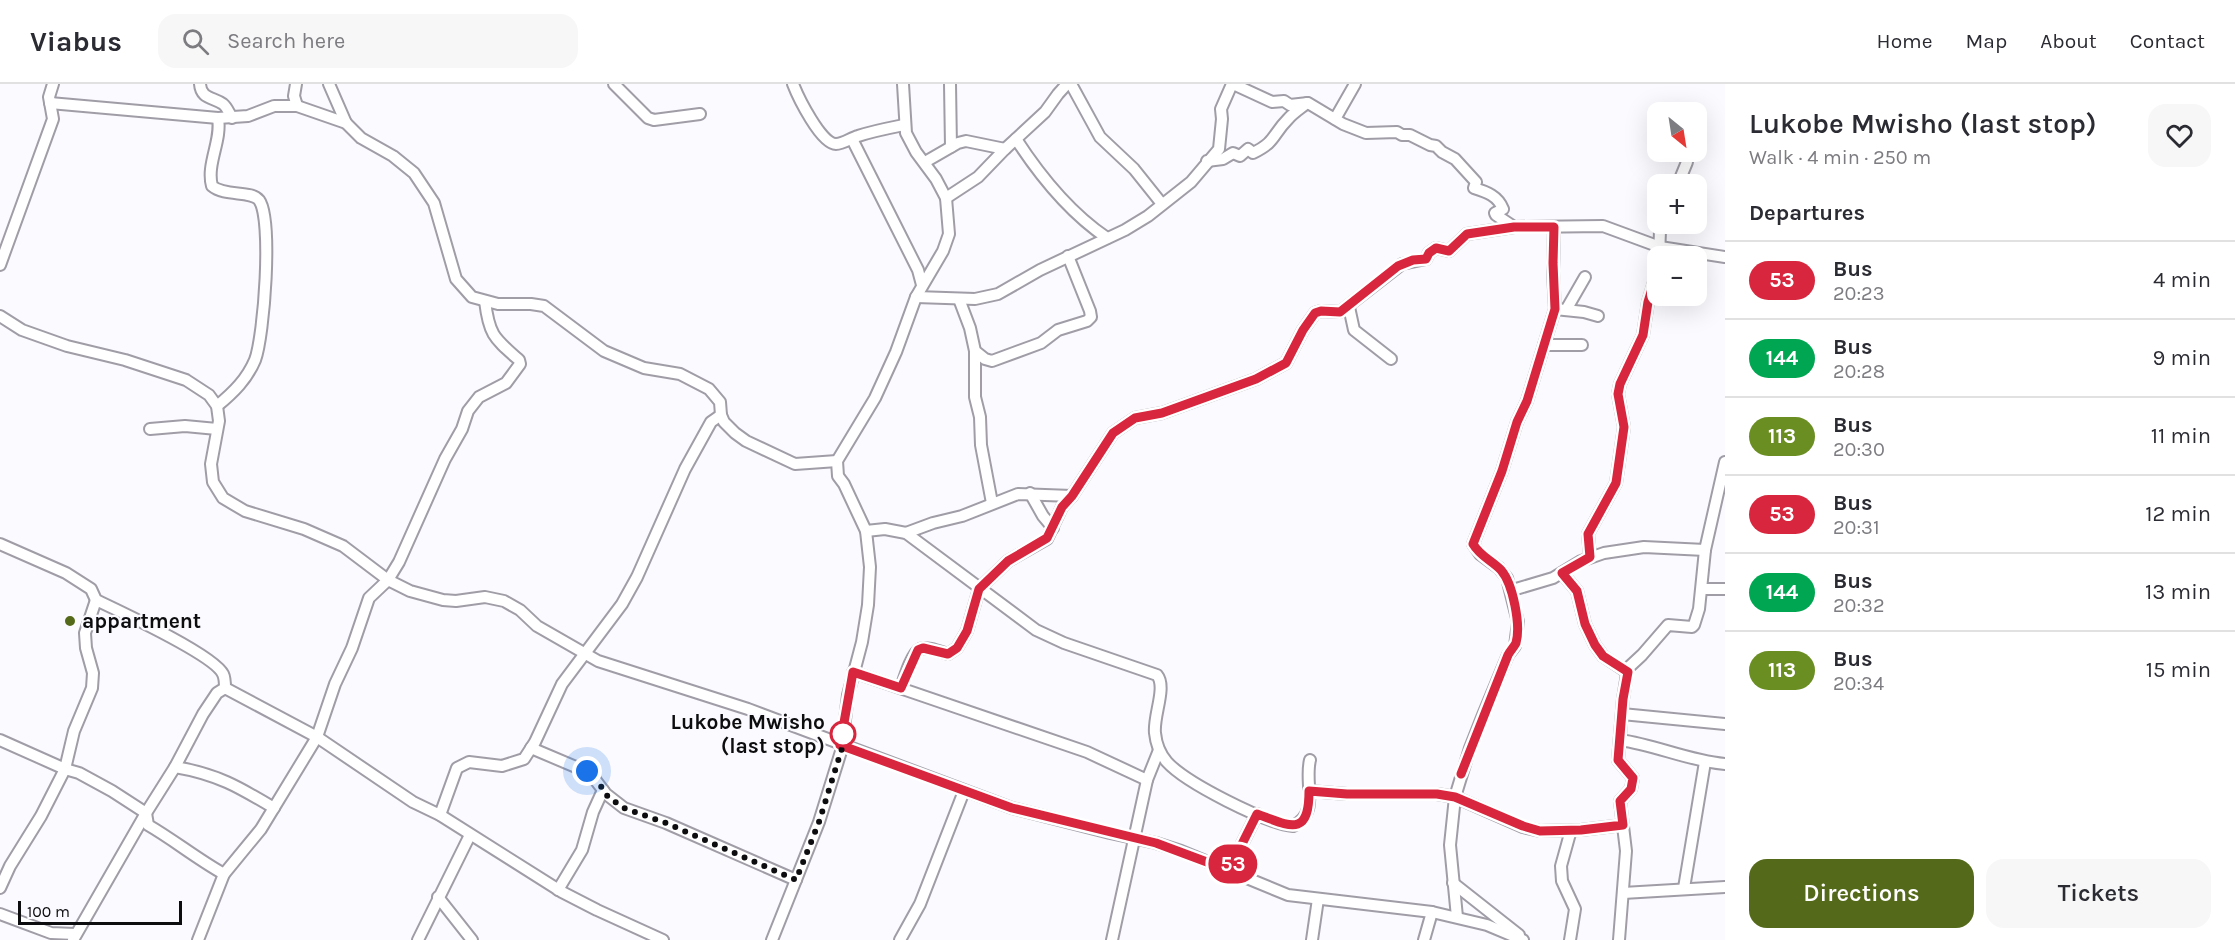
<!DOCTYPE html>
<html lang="en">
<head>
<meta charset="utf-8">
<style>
	body { margin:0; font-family:Karla,sans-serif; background:#f7f7f7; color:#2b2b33; height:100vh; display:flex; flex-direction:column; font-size:22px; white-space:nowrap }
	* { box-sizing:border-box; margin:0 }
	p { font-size:20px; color:#7c7c81 }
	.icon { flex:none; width:33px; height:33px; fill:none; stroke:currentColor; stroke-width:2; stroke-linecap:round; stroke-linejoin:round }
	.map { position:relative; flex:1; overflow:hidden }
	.side { display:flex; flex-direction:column; background:#fff; width:510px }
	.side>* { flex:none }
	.badge { padding:0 12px; border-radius:20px; font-size:21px; line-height:39px }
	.needle { width:39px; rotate:150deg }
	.fabs { position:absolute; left:1647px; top:18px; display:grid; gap:12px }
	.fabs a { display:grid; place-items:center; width:60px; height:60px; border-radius:12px; background:#fff; box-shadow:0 6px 24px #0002; font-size:30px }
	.scale { position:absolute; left:18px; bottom:15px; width:164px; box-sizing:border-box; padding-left:6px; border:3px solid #0d0c0f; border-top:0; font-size:16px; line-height:21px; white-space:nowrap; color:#0d0c0f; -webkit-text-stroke:4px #fbfafe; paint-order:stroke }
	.you { position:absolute; width:30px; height:30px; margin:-15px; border:4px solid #fff; border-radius:50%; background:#1a73e8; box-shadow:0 0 0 9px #1a73e833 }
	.map>.badge { position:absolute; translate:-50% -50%; box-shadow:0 0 0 3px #fff }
	h2 { padding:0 24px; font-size:22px; line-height:54px }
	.round { display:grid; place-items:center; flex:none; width:63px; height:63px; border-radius:18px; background:#f7f7f7 }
	.summary { display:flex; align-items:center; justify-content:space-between; height:102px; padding:0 24px }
	h1 { font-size:28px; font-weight:600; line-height:45px }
	.primary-button { display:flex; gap:12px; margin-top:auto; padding:12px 24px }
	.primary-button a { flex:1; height:69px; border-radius:18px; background:#546a1a; color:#fff; font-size:24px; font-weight:600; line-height:69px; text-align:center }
	.primary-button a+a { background:#f7f7f7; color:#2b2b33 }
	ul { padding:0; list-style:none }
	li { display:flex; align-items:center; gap:18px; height:78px; padding:0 24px; border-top:2px solid #e1e1e2 }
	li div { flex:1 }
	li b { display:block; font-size:22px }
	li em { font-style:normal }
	li .badge { min-width:66px; font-weight:700; text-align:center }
	header { display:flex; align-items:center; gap:36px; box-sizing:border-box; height:84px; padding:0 30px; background:#fff; border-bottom:2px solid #e1e1e2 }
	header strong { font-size:28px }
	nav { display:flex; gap:33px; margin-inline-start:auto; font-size:21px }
	.search { width:420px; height:54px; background:#f7f7f7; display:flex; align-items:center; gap:15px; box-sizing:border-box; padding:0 21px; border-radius:18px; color:#7c7c81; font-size:22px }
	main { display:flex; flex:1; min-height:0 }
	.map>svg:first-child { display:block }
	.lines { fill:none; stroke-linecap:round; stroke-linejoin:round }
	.street-casing { stroke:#a09da7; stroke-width:14 }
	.street { stroke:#fff; stroke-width:10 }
	.line-casing { stroke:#fff; stroke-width:14 }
	.line { stroke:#d7263d; stroke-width:9 }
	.walk { stroke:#0d0c0f; stroke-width:6; stroke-dasharray:0 10.8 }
	.poi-dot { fill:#546a1a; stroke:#fbfafe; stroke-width:2 }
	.stop-dot { fill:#fff; stroke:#d7263d; stroke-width:3 }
	.labels { text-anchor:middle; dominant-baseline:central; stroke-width:4.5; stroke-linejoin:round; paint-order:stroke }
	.poi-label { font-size:21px; font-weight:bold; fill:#0d0c0f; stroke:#fbfafe; text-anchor:start }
	.stop-label { font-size:21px; font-weight:bold; fill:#0d0c0f; stroke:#fbfafe; text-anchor:end }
</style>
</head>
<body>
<header>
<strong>Viabus</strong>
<div class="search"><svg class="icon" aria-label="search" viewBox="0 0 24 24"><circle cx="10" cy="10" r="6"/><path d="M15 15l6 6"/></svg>Search here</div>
<nav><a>Home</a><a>Map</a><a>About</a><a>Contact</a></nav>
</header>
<main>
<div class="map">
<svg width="1725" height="856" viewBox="0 0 1725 856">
	<rect width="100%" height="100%" fill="#fbfafe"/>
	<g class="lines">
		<defs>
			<g id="street">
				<path d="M200 0C201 15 213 13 223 20 227 23 229 29 232 34"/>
				<path d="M296 0 294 12 297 22"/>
				<path d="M329 0 346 39"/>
				<path d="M614 0 648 34 654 36 700 30"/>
				<path d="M793 0C798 13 821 60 836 60 843 60 851 54 858 52 873 47 889 44 904 41"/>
				<path d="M950 0 951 63"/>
				<path d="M1071 0 1100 53 1134 85 1162 120"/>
				<path d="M1233 0 1272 18 1284 17 1290 21 1308 19 1343 40 1366 49 1397 48 1402 51H1410L1430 61 1436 62 1442 68 1455 75 1476 98 1474 104C1487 108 1498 112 1503 125L1495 129 1496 131 1514 143 1603 142 1660 163 1725 173"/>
				<path d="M50 19 218 34 248 32 274 22H297L346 39 361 54 393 72 414 89 434 119 456 195 472 213 498 220H531L544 222 604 267 644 284 680 290 709 305 720 318 721 331 724 338 735 349 746 357 795 380 837 377"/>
				<path d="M1335 35 1355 0"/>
				<path d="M852 55 918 186 922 201"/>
				<path d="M1016 55C1040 92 1070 129 1107 154"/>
				<path d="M1207 77 1223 75 1233 69 1240 72 1248 65 1253 69C1276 58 1272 51 1288 35 1293 29 1301 24 1307 19"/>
				<path d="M925 78 958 59 966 57 1005 65"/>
				<path d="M1678 100 1687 78"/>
				<path d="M946 114 978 93 1005 65 1045 28 1058 10 1067 0"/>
				<path d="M1659 172 1660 147 1663 140"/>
				<path d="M0 181 53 35 49 13 53 0"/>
				<path d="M916 213 975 215 998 210 1040 186 1125 146 1148 132 1191 98 1219 65 1222 35 1221 25 1232 0"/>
				<path d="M959 215 970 244 975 267 985 275 992 277 1041 259 1058 246 1087 237 1091 233 1090 227 1068 172"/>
				<path d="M1349 223 1354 246 1391 275"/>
				<path d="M1555 225 1584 228 1598 232"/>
				<path d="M1566 226 1585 193"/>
				<path d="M0 232 22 246 67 262 125 276 186 296 209 311 217 322 219 337 211 380 213 398 223 414 245 427 304 445 343 462 388 496 410 507 443 516 456 517 485 513 504 517 520 526 537 542 598 577 748 625 1012 724 1110 749 1156 759 1181 767 1288 811 1432 828 1487 841 1523 856"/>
				<path d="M1544 261H1582"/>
				<path d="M975 267V313L980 333 981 361 992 419"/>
				<path d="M217 322C234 308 247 295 255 276 264 252 273 135 259 116 251 106 225 113 212 102 206 80 222 57 218 34"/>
				<path d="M150 345 185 342 217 345"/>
				<path d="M1030 409 1043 432 1053 444"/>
				<path d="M866 447 885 445 906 449 1036 546 1064 559 1157 591C1167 603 1153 632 1155 649 1156 659 1160 670 1167 678 1186 699 1265 739 1293 742 1320 730 1304 699 1310 676"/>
				<path d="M906 449 933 439 962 432 1018 410 1072 412"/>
				<path d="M0 460 66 489 91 505 96 516C119 527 214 571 223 590 225 594 225 600 225 604"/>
				<path d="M1590 473 1588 450 1616 399 1624 343 1618 310 1620 300 1643 251 1648 218 1658 185"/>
				<path d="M1562 489 1577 507 1585 540 1595 561 1603 572 1627 588"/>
				<path d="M1516 505 1553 494 1581 477 1604 469 1644 463 1705 466"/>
				<path d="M1702 505H1725"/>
				<path d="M853 588 1087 668 1147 696"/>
				<path d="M901 604C904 595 912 568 920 565 927 562 941 568 948 570L957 564 967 547 979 505 1008 477 1047 455 1062 423 1072 412 1113 349 1135 334 1162 329 1256 295 1286 279 1303 246 1315 229 1321 227 1340 228 1402 180 1426 175 1429 169 1436 164 1449 167 1467 150 1514 143"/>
				<path d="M1622 630 1725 640"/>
				<path d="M0 656 65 685 79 689 112 707 146 729 148 741C174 756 197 775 224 790"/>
				<path d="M1620 656C1656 661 1689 677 1725 680"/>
				<path d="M840 661 844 644 848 611 862 558 868 521 870 483 866 447 844 400 838 392 837 377 875 314 896 268 916 213 943 167 949 150 946 114 936 95 916 68 906 49 903 0"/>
				<path d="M531 664 590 689 606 710 624 724 666 739 796 796"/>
				<path d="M175 683C217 690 239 703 274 724"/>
				<path d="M1309 707 1347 710H1437L1455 713 1523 743 1540 747 1581 746 1623 741"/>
				<path d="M440 731 457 684 469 678 502 682 524 675 535 658 562 600 622 520 637 493 685 385 711 338 721 331"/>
				<path d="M1231 787 1239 766 1257 730"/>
				<path d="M1453 799 1519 851"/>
				<path d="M0 804 10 782 41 732 65 685 74 647 92 604 93 589 86 564 85 549 96 516"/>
				<path d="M1684 804 1705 678"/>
				<path d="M558 806 582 766 593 728 603 706"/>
				<path d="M1623 809 1725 803"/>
				<path d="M438 813 472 856"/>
				<path d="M0 830 51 849 75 850"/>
				<path d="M1457 833 1450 761 1455 713 1470 664 1483 631 1508 571 1515 562 1518 538 1507 494 1499 484 1480 470 1473 460 1502 387 1517 338 1527 317 1555 225 1553 187 1554 143"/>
				<path d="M73 856 146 729 175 683 203 630 217 609 225 604 317 653 413 718 440 731 562 808 597 826 663 856"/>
				<path d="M198 856 224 790 261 745 317 653 335 600 352 564 369 514 388 496 399 478 445 375 462 345 468 327 479 313 506 299 520 280 519 276C494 254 489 251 485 217"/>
				<path d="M418 856 470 751"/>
				<path d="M772 856 819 738 843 661"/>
				<path d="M900 856 920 820 964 707"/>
				<path d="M1112 856 1147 696 1159 666"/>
				<path d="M1312 856 1318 815"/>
				<path d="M1424 856 1432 828"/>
				<path d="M1570 856 1575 825 1562 797 1561 782 1571 746"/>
				<path d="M1619 856 1626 767 1620 717 1631 705 1633 694 1618 676 1623 615 1628 584 1642 571 1668 541 1692 543 1694 541 1699 525 1705 466 1725 378"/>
			</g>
		</defs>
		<!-- street casing -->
		<use href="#street" class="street-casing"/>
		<!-- street -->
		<use href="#street" class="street"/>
	</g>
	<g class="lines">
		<defs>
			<path id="line" d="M1461 690 1508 571C1510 567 1514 563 1516 559 1521 541 1513 500 1501 486 1491 476 1480 472 1473 460L1502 387 1517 338 1527 317 1555 225 1553 179 1554 143H1514L1467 150 1449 167 1436 164 1429 169 1426 175 1413 176 1398 182 1340 228 1321 227 1315 229 1303 246 1286 279 1256 295 1162 329 1135 334 1113 349 1072 412 1062 423 1047 454 1008 477 979 505 967 547 957 564 948 570 923 564 918 566 901 604 853 588 840 661 1012 724 1156 759 1231 787 1239 766 1257 730C1290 742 1309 754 1309 707L1347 710H1437L1455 713 1523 742 1540 747 1581 746 1623 741 1620 717 1631 705 1633 694 1618 676 1623 615 1628 588 1603 572 1595 561 1585 540 1577 507 1562 489 1590 473 1588 450 1616 399 1624 343 1618 310 1620 300 1643 251 1648 218 1658 185"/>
		</defs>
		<!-- line casing -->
		<use href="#line" class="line-casing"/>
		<!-- line -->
		<use href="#line" class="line"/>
		<!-- walk -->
		<path class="walk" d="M587 687 594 692 608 713 624 724 666 739 796 796 819 738 843 661H840L844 644 843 650"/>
	</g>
	<!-- markers -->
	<circle class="poi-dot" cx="70" cy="537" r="6"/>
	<circle class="stop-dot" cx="843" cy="650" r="12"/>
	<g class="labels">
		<!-- poi labels -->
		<g class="poi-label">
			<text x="82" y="537">appartment</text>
		</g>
		<!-- stop labels -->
		<g class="stop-label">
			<text x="825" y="638">Lukobe Mwisho<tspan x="825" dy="24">(last stop)</tspan></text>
		</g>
	</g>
</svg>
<div class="fabs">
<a><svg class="needle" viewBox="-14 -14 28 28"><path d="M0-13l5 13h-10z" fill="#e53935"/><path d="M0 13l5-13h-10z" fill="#7c7c81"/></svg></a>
<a>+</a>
<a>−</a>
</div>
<div class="scale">100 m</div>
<div class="you" style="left:587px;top:687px"></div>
<b class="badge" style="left:1233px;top:780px;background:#d7263d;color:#fff">53</b>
</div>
<section class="side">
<div class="summary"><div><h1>Lukobe Mwisho (last stop)</h1><p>Walk · 4 min · 250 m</p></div><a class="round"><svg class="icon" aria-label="heart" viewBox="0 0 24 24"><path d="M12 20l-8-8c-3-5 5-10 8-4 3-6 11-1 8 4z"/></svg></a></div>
<h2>Departures</h2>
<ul>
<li><span class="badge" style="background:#d7263d;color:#fff">53</span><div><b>Bus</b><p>20:23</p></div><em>4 min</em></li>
<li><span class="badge" style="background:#00a651;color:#fff">144</span><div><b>Bus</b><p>20:28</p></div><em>9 min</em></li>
<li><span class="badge" style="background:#6b8e23;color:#fff">113</span><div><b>Bus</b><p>20:30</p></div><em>11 min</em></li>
<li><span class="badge" style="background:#d7263d;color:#fff">53</span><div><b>Bus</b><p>20:31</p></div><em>12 min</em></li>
<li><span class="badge" style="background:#00a651;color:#fff">144</span><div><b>Bus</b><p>20:32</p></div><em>13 min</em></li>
<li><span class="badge" style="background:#6b8e23;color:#fff">113</span><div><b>Bus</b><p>20:34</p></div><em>15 min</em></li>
</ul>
<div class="primary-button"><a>Directions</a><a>Tickets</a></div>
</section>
</main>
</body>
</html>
